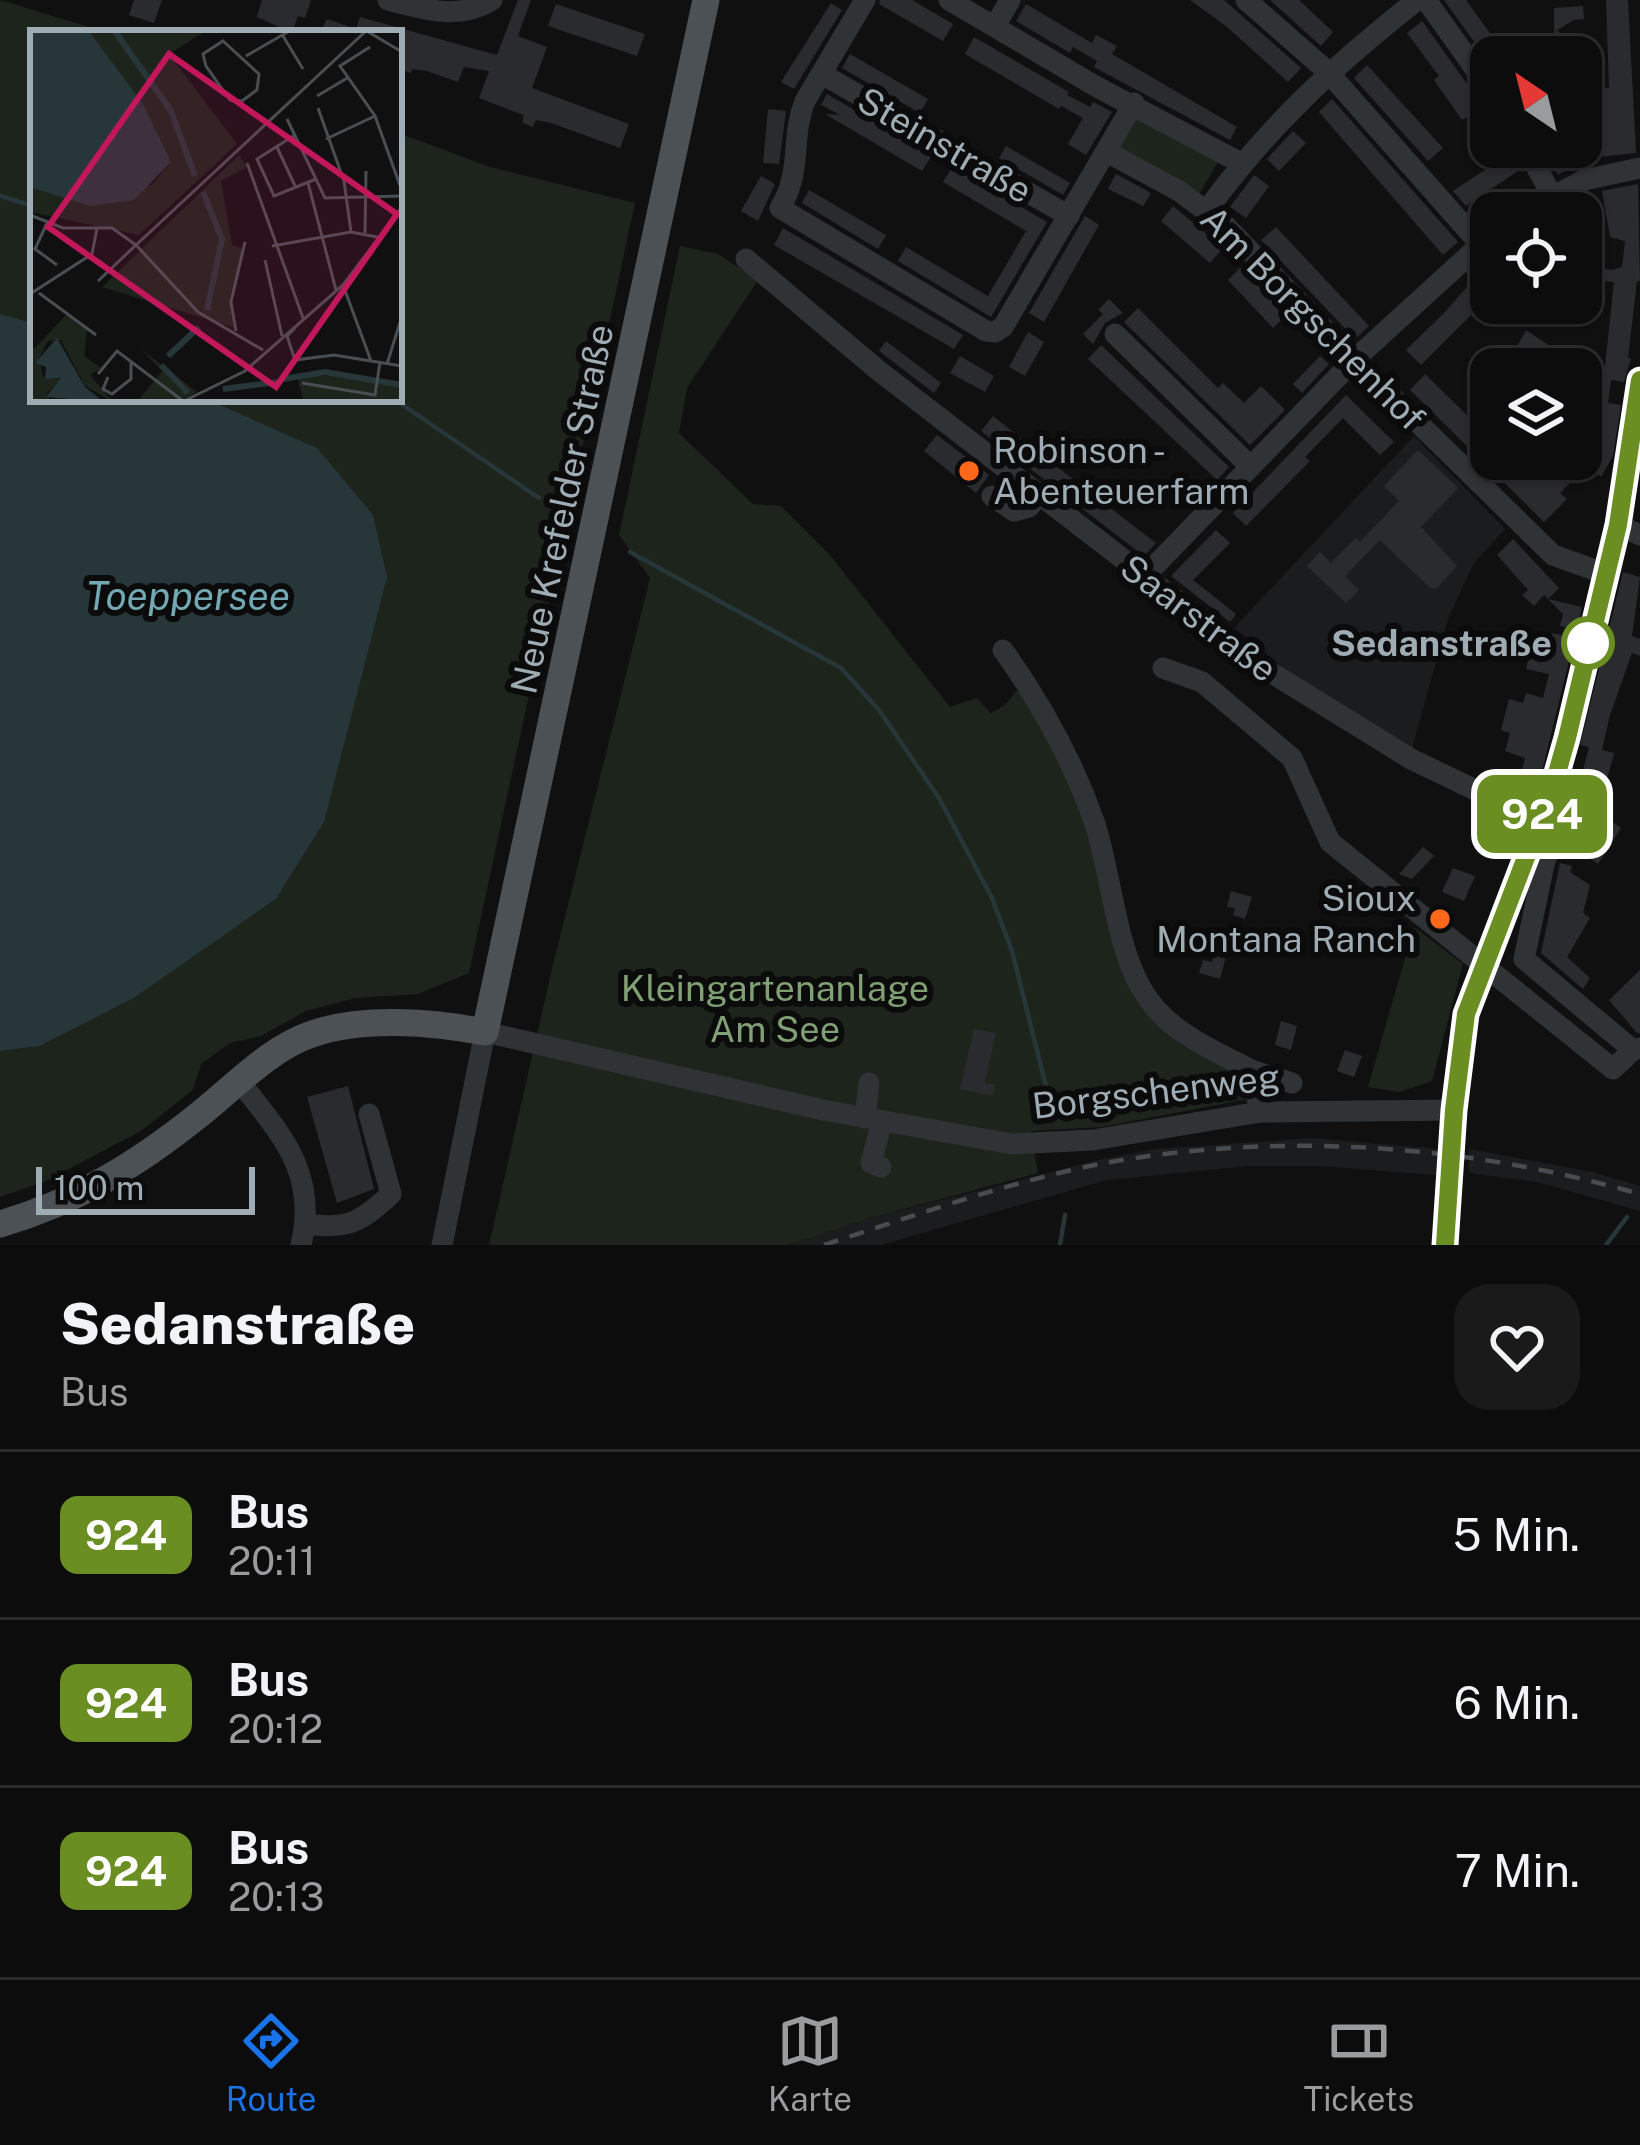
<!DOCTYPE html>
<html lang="de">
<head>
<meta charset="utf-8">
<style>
	body { margin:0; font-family:"Public Sans",sans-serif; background:#1a1a1b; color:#f1f3f6; height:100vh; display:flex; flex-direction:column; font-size:45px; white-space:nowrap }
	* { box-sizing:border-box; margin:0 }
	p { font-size:39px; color:#9a9b9d }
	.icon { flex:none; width:66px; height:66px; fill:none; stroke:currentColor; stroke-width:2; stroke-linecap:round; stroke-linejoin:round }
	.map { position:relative; height:1245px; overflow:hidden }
	.side { display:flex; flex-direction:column; background:#0c0c0d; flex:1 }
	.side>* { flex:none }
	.badge { padding:0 24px; border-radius:18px; font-size:42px; line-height:78px }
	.needle { width:78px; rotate:325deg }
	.controls { position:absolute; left:1470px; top:36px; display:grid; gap:24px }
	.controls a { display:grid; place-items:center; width:132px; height:132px; border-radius:24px; background:#0c0c0d; box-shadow:0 3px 9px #0004,0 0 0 3px #2c2c2e; font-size:60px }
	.scale { position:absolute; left:36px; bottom:30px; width:219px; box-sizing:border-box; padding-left:12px; border:6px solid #9facb3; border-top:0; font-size:33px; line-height:42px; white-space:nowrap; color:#9facb3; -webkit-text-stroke:9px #0b0b0c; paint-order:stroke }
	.map>.badge { position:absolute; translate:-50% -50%; box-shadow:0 0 0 6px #fff }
	.round { display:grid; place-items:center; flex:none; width:126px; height:126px; border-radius:36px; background:#1a1a1b }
	.overview { display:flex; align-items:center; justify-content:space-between; height:204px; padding:0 60px }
	h1 { font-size:57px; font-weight:800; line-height:90px }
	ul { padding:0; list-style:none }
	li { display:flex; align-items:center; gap:36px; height:168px; padding:0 60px; border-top:3px solid #2c2c2e }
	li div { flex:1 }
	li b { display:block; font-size:45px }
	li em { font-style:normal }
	li .badge { min-width:132px; font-weight:700; text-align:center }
	.dock { display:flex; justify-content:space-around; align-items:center; height:168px; border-top:3px solid #2c2c2e; background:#0c0c0d; font-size:33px; color:#9a9b9d }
	.dock a { display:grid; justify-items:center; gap:6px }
	.dock .on { color:#1a73e8 }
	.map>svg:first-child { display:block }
	.built { fill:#1b1c1e }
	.green { fill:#1d241c }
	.water { fill:#273638 }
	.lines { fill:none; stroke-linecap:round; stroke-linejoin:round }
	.stream { stroke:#273638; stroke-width:4.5 }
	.building { fill:#2a2b2e }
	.minor { stroke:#303336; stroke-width:21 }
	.major { stroke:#4c5156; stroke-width:27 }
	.rail { stroke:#474c50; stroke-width:4.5; stroke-dasharray:15 12; stroke-linecap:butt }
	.minor-bridge { stroke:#303336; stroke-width:21 }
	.line-casing { stroke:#fff; stroke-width:27 }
	.line { stroke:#6b8e23; stroke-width:18 }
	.poi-dot { fill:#ff671a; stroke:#0b0b0c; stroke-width:4.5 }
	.stop-dot { fill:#fff; stroke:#6b8e23; stroke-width:6 }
	.labels { text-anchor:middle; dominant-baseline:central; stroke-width:12; stroke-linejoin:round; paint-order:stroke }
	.street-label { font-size:36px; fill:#9facb3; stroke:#0b0b0c }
	.poi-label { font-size:36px; fill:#9facb3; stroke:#0b0b0c; text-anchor:start }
	.stop-label { font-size:36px; font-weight:bold; fill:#9facb3; stroke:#0b0b0c; text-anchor:end }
	.park-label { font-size:36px; fill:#80a074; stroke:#0b0b0c }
	.water-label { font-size:39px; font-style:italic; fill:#73a9b2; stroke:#0b0b0c }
	.inset-river { fill:none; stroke:#273638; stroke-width:6 }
	.inset-road { fill:none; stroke:#494e52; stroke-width:3 }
	.view { fill:#c2185b; fill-opacity:0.15; stroke:#c2185b; stroke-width:6 }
	.inset-edge { fill:none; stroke:#9facb3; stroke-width:6 }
</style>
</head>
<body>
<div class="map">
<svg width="1640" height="1245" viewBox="0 0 1640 1245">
	<rect width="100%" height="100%" fill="#101011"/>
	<!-- built -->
	<g class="built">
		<path d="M1414 436 1505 529 1474 563 1449 616 1411 752 1313 691 1234 628Z"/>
		<path d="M1313 1138 1438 1149 1436 1175 1319 1166H1249L1107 1180 881 1245H789L867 1219 1098 1160 1155 1149Z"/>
		<path d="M1469 1149 1593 1172 1640 1186V1211L1537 1182 1469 1173Z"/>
	</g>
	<!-- green -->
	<g class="green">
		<path d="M0 0 109 33H33V323L0 314Z"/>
		<path d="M1136 115 1218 162 1198 196 1115 149Z"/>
		<path d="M399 133 490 167 635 203 469 973 418 994 355 998 306 1011 261 1036 230 1043 201 1064 193 1090 141 1131 46 1181 0 1197V1051L40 1046 134 998 276 899 324 822 317 448 207 399H399Z"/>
		<path d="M680 246 718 254 758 280 687 388 679 433 753 504 781 506 830 555 950 707 977 698 991 713 1005 705 1021 686C1046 732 1070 778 1088 827 1105 878 1110 972 1144 1010 1171 1040 1210 1055 1244 1074L1248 1099 1102 1127 1031 1131 1038 1173 867 1219 789 1245H489L551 973 650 578 619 535Z"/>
		<path d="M1414 927 1463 964 1432 1081 1399 1092 1368 1087Z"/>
	</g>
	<!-- water -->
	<path class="water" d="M0 314 33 323V399H207L317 448 373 515 387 577 324 822 276 899 134 998 40 1046 0 1051Z"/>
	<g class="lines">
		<!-- stream -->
		<g class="stream">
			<path d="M0 196 33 206"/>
			<path d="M394 399 539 498"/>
			<path d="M630 552 841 668 879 710 939 798 992 898 1012 951 1054 1118"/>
			<path d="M1060 1245 1065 1215"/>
			<path d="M1606 1245 1627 1217"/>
		</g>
	</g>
	<!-- building -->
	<g class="building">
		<path d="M134 0H162L154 23 129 15Z"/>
		<path d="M262 0H311L305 18 298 16 292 33 257 17Z"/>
		<path d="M518 0H531L518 36 547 47 532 88 629 124 620 148 551 123 536 120 533 127 523 123V115L479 98 489 71 464 67 458 82 427 71 412 69 411 73 399 69 404 52 399 50V33H320L327 19 356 29 360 17 497 55Z"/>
		<path d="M880 0H912L953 24 943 41 879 4Z"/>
		<path d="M1190 0H1224L1301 68 1288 82 1226 26Z"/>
		<path d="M1270 0H1299L1333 32 1321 46Z"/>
		<path d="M1444 0H1466L1507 57H1485Z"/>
		<path d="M1606 0H1628L1636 153 1599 157 1597 125 1591 126 1581 101V88H1609Z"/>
		<path d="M831 3 842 10 794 89 781 82Z"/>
		<path d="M556 4 645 34 637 56 548 26Z"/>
		<path d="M1026 4 1092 43 1096 35 1117 46 1112 54 1237 127 1230 140 1094 67 1097 61 1073 47 1070 53 1016 21Z"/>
		<path d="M1583 6 1584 19 1574 20 1554 32V8Z"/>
		<path d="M1422 21 1487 112 1471 123 1467 117 1462 120 1434 80 1439 76 1407 33Z"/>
		<path d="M1558 30 1572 56H1558L1548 36Z"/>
		<path d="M974 37 1069 92 1067 95 1090 107 1093 102 1112 112 1086 155 1068 144 1083 118 1061 106 1059 109 965 54Z"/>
		<path d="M850 54 928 99 920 113 842 68Z"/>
		<path d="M1367 65 1443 148 1428 161 1354 78Z"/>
		<path d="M827 94 932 155 922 171 825 114 840 115 821 105Z"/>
		<path d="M1332 99 1458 242 1443 255 1319 112Z"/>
		<path d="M768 109 786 111 779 164 763 163Z"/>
		<path d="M1293 131 1306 143 1279 171 1267 159Z"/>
		<path d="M1006 146 1070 183 1063 195 999 158Z"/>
		<path d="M1543 147H1565L1575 165 1558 175Z"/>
		<path d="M1512 152 1521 169 1466 206 1453 191Z"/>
		<path d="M952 167 1047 222 991 317 898 261 906 247 988 296 1026 231 943 182Z"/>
		<path d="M1116 174 1151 193 1143 206 1108 189Z"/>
		<path d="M1254 175 1269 186 1246 218 1230 207Z"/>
		<path d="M761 176 775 184 758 221 741 211Z"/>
		<path d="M1638 184 1640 281H1637L1628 358H1631L1624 382 1611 380 1608 403 1621 405 1613 456 1601 477 1583 462 1591 446 1597 400 1609 386 1586 413 1581 406 1599 379 1594 376 1595 364 1605 366 1614 282 1581 278V266L1613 270 1622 267 1625 241 1610 237 1602 191Z"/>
		<path d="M809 190 886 235 878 249 802 203Z"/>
		<path d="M1173 206 1223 248 1210 263 1161 221Z"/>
		<path d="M1085 216 1099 225 1044 322 1029 313Z"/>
		<path d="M1276 227 1369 326 1355 339 1261 240Z"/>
		<path d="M783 228 963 335 954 349 774 245Z"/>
		<path d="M1491 255V280L1467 305 1474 312 1421 365 1406 350 1445 312 1472 281 1468 277Z"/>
		<path d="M1241 267 1287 315 1273 328 1228 280Z"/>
		<path d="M1109 299 1123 313 1105 323 1093 344 1083 334 1103 314 1098 310Z"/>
		<path d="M1138 308 1218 388 1223 383 1244 403 1261 386 1285 410 1250 445 1124 322Z"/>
		<path d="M1526 330 1556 350 1544 362 1518 345Z"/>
		<path d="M1028 332 1044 342 1025 376 1009 367Z"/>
		<path d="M886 341 941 383 934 393 879 351Z"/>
		<path d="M1101 345 1229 467 1217 480 1088 359Z"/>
		<path d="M960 356 994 376 985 392 950 373Z"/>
		<path d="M1320 356 1329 364 1302 393 1293 384Z"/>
		<path d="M1425 374 1480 428 1483 425 1491 433V459H1556L1575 478 1560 493 1567 499 1544 522 1410 390Z"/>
		<path d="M1346 395 1394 442 1380 455 1343 418 1305 457 1310 461 1246 526 1233 513Z"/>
		<path d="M993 416 1074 480 1156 543 1144 556 981 431Z"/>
		<path d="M937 435 989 475 976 493 924 451Z"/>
		<path d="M1418 450 1458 488 1421 527 1457 566 1436 589 1429 587 1380 540 1345 576 1359 590 1346 603 1307 566 1320 552 1331 563 1356 538 1360 542 1399 501 1384 486Z"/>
		<path d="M1216 530 1230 543 1193 580 1236 614 1230 622 1171 576Z"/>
		<path d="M1513 539 1559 588 1548 599 1582 607 1577 630 1560 626 1563 614 1544 595 1534 606 1522 595 1528 590 1497 555Z"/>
		<path d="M1623 572 1640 577 1632 636 1640 639V656L1632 653 1610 715 1602 750 1614 753 1603 795 1579 786 1589 747 1580 745Z"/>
		<path d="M1552 633 1566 636 1563 651 1571 653 1540 779 1521 774 1525 758 1505 751 1510 733 1501 730 1509 699 1523 703 1526 693 1543 698 1549 674 1526 669 1531 648 1547 652Z"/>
		<path d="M1601 814 1621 828 1598 864 1577 849Z"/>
		<path d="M1423 847 1434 856 1412 879 1399 874Z"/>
		<path d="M1560 863 1572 866 1570 872 1590 885 1583 913 1590 918 1567 957 1590 978 1583 989 1541 953Z"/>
		<path d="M1453 868 1475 876 1464 901 1442 892Z"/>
		<path d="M1231 891 1252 897 1245 919 1233 915 1235 908 1227 907Z"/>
		<path d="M1215 950 1227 953 1220 979 1199 973 1203 960 1212 962Z"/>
		<path d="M1640 970V1033H1637L1609 1000Z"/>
		<path d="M1281 1021 1297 1026 1291 1050 1275 1045Z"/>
		<path d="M974 1029 996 1033 985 1082 995 1085 993 1096 960 1089Z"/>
		<path d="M1345 1050 1362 1056 1354 1077 1337 1071Z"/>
		<path d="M348 1086 374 1189 337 1203 307 1097Z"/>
	</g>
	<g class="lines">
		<!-- minor -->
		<g class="minor">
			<path d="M388 0C424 9 459 21 492 0"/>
			<path d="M865 0 805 101C790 138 803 171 780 208L986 331 995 332 1003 327 1134 103"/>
			<path d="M949 0 1097 87 1241 163"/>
			<path d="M1246 0 1327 71 1480 244"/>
			<path d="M1426 0 1491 91"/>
			<path d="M995 26 1010 0"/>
			<path d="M822 74 1069 216"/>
			<path d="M1526 147 1552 196"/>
			<path d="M1107 152 1179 191 1226 226 1354 360 1553 555 1606 574"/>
			<path d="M1207 210C1271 123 1334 66 1417 0"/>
			<path d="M1522 213 1584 180 1640 168"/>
			<path d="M746 259 879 371 1267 670 1411 759 1540 821"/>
			<path d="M1115 334 1251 467"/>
			<path d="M992 496 1014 511 1029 507 1039 495"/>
			<path d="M1618 525 1640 535"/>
			<path d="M1144 577 1354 360 1491 235"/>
			<path d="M1003 650C1041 703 1072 759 1094 821 1113 877 1115 958 1152 1004 1176 1035 1217 1052 1251 1070L1260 1112"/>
			<path d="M1163 668 1202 682 1292 758 1330 842 1613 1069 1633 1050"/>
			<path d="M1553 787 1567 795V817L1545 860 1524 959 1633 1050 1640 1048"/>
			<path d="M1494 938 1553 787 1566 738 1618 525 1640 379"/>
			<path d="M1251 1070 1292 1083"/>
			<path d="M240 1082C282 1136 318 1173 301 1245"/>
			<path d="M865 1118 869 1083"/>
			<path d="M1452 1139 1466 1014"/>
			<path d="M881 1167 871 1163 882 1121"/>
			<path d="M306 1224C348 1230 361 1222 391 1194L369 1114"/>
			<path d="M442 1245 485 1032 823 1110 1012 1144 1093 1140 1260 1112 1454 1110"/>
			<path d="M1445 1245 1450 1176"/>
		</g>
		<!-- major -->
		<path class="major" d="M0 1224C76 1202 138 1164 200 1114 234 1087 270 1048 312 1034 363 1016 433 1022 485 1032L706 0"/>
		<!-- rail -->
		<path class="rail" d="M824 1245C913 1216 1015 1180 1105 1163 1283 1131 1468 1145 1640 1194"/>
		<!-- minor-bridge -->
		<g class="minor-bridge">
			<path d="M1466 1014 1494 938"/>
			<path d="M1450 1176 1452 1139"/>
		</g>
	</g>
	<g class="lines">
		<defs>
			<path id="line" d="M1445 1245 1454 1110 1466 1014 1553 787 1567 738 1618 525 1640 380"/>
		</defs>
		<!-- line casing -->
		<use href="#line" class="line-casing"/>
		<!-- line -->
		<use href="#line" class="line"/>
	</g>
	<!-- markers -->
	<g class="poi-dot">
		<circle cx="969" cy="471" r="12"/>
		<circle cx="1440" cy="919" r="12"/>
	</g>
	<circle class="stop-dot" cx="1588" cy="643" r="24"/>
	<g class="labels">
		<!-- street labels -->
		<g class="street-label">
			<text transform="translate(945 145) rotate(30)">Steinstraße</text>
			<text transform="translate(1313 318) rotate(45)">Am Borgschenhof</text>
			<text transform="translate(562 509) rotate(-78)">Neue Krefelder Straße</text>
			<text transform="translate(1199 618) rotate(37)">Saarstraße</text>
			<text transform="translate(1156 1091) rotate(-7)">Borgschenweg</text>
		</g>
		<!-- poi labels -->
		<g class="poi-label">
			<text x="993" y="450">Robinson -<tspan x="993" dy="41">Abenteuerfarm</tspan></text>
			<text x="1416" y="898" text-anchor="end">Sioux<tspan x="1416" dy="41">Montana Ranch</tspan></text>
		</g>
		<!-- stop labels -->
		<g class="stop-label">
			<text x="1552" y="643">Sedanstraße</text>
		</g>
		<!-- park labels -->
		<g class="park-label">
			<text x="775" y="988">Kleingartenanlage<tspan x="775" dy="41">Am See</tspan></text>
		</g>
		<!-- water labels -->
		<g class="water-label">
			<text x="188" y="596">Toeppersee</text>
		</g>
	</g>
	<!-- overview -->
	<g transform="translate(30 30)">
		<rect width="372" height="372" fill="#101011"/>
		<path d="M58 0H177L139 24 207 114 109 205 0 182V157L122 155 141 132ZM209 125 217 137 191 151 202 215 214 219 200 270 205 298 72 257ZM36 285 57 300 54 326 71 338 60 345 83 372 55 356 31 310 18 311 9 328 13 347 31 349 17 363 20 372H0V323ZM111 319 167 362 147 372H107L132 341ZM315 345 372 356V372H274L267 347Z" fill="#1d241c"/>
		<path d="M0 0H58L113 74 141 132 104 170 60 176 0 157ZM27 308 55 357 74 372 16 367 31 348 15 349 16 337 5 333Z" fill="#273638"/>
		<path class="inset-river" d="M84 0 141 81 165 146M173 162 192 209 177 280M138 326 169 297M131 335 158 363M253 349 295 342 372 355M193 359 247 352"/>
		<path class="inset-road" d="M335 0 372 22M253 6 273 39M193 11 229 44 227 60 212 71 200 70 176 36 173 24ZM340 17 310 36 345 86 372 161M216 26 261 0M287 66 319 47M288 78 314 151 321 202M257 89 295 168M265 105 227 129 244 166 286 149M296 109 345 86M246 115 266 158M217 133 273 288M278 153 306 260M294 168 372 166M0 185 33 198H82L106 215 337 0M17 193 5 219 27 235M335 203 336 141M242 216 321 202 352 208M235 230 252 306M68 251 106 215 168 282 233 320M313 255 341 331M9 263 66 305M0 264 62 224 67 198M265 298 257 306 265 330 304 325 372 336M206 301 201 272 215 212M357 334 372 286M68 344 87 321 153 371M78 347 73 359 82 364 101 349V331M272 353 345 365 350 332M152 372 215 341 313 255 372 177"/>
		<path class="view" d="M139 24 367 184 246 357 18 197Z"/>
		<rect width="372" height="372" class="inset-edge"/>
	</g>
</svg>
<div class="controls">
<a><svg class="needle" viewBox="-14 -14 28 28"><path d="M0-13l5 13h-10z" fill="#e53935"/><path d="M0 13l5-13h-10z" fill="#9a9b9d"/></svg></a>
<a><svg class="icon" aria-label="locate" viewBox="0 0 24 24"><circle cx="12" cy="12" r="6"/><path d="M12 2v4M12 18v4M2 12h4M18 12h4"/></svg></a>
<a><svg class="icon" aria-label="layers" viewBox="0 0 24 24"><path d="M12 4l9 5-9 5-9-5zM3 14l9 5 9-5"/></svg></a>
</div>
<div class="scale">100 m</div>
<b class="badge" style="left:1542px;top:814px;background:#6b8e23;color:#fff">924</b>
</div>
<section class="side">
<div class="overview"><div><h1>Sedanstraße</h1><p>Bus</p></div><a class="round"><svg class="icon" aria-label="heart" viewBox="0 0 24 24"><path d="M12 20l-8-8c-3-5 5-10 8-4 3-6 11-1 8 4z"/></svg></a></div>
<ul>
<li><span class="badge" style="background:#6b8e23;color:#fff">924</span><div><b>Bus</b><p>20:11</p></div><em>5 Min.</em></li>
<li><span class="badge" style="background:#6b8e23;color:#fff">924</span><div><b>Bus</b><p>20:12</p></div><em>6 Min.</em></li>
<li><span class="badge" style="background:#6b8e23;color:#fff">924</span><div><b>Bus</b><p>20:13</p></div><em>7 Min.</em></li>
</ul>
</section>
<nav class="dock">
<a class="on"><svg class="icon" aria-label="directions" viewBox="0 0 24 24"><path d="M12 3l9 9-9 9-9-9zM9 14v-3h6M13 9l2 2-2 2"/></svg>Route</a>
<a><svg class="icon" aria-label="map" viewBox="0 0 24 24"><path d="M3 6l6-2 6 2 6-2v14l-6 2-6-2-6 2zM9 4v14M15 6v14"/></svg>Karte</a>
<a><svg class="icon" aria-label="tickets" viewBox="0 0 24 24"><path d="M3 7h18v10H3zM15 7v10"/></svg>Tickets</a>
</nav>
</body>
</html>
